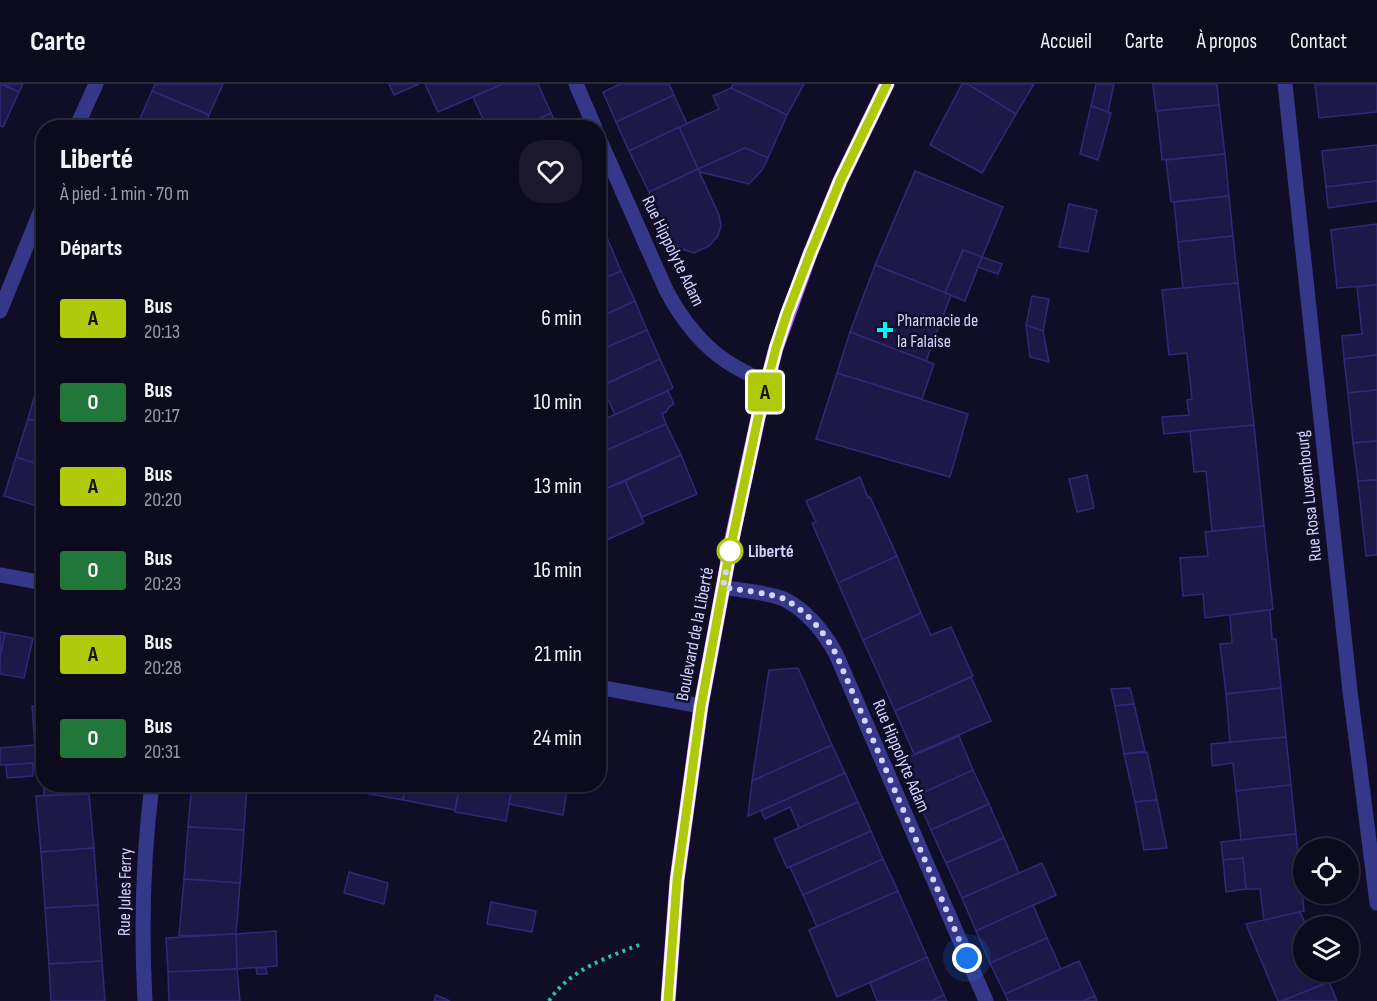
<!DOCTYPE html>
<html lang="fr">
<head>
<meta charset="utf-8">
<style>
	body { margin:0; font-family:"Sofia Sans Condensed",sans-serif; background:#1a182a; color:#f1f3f6; height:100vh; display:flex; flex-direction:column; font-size:22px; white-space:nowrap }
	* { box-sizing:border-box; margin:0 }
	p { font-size:20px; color:#9a9aa4 }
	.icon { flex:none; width:33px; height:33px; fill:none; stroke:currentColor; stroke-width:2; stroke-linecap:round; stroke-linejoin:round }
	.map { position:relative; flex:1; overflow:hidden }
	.details { position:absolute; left:36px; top:36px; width:570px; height:672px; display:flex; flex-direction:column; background:#0c0a1d; border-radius:24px; box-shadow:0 2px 4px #0004,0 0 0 2px #2c2b3b }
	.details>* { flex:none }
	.badge { padding:0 12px; border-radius:4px; font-size:21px; line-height:39px }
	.buttons { position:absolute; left:1293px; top:754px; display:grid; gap:12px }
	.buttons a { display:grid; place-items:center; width:66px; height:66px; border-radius:50%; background:#0c0a1d; box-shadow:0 2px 4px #0004,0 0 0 2px #2c2b3b; font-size:30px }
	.you { position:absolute; width:30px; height:30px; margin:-15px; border:4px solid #fff; border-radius:50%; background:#1a73e8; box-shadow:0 0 0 9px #1a73e833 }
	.map>.badge { position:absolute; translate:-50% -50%; box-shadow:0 0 0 3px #fff }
	h2 { padding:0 24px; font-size:22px; line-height:54px }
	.round { display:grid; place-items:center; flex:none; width:63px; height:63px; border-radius:24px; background:#1a182a }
	.headline { display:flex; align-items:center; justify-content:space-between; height:102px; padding:0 24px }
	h1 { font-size:28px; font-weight:800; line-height:45px }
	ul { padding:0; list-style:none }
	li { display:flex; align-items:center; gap:18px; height:84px; padding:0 24px }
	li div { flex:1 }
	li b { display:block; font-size:22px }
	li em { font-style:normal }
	li .badge { min-width:66px; font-weight:700; text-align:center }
	header { display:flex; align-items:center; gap:36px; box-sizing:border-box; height:84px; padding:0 30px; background:#0c0a1d; border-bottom:2px solid #2c2b3b }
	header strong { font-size:28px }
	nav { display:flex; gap:33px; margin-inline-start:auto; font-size:21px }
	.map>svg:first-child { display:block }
	.building { fill:#1e1849; stroke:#322877; stroke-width:1.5 }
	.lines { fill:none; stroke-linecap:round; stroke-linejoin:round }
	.path { stroke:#26c0ab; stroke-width:4; stroke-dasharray:3 4.5; stroke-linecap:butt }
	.minor { stroke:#353889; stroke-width:15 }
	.major { stroke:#b55aff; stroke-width:15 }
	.line-casing { stroke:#fff; stroke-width:14 }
	.line { stroke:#afca0b; stroke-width:9 }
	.walk { stroke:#d5d3ff; stroke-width:6; stroke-dasharray:0 10.8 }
	.poi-dot { fill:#00f8fe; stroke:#100d27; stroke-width:2 }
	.stop-dot { fill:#fff; stroke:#afca0b; stroke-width:3 }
	.labels { text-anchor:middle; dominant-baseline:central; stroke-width:5; stroke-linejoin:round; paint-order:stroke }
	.street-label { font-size:18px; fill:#d5d3ff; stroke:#100d27 }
	.poi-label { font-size:18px; fill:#d5d3ff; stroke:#100d27; text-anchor:start }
	.stop-label { font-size:18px; font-weight:bold; fill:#d5d3ff; stroke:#100d27; text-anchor:start }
</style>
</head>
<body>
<header>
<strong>Carte</strong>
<nav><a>Accueil</a><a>Carte</a><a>À propos</a><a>Contact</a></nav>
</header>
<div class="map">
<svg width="1377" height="917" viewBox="0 0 1377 917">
	<rect width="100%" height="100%" fill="#100d27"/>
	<!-- building -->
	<g class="building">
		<path d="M0 0 19 8 3 43 0 42Z"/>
		<path d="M3 0H23L19 8Z"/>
		<path d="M155 0H223L209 31 152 7Z"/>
		<path d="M389 0H419L394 11Z"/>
		<path d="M425 0H503L438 28Z"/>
		<path d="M503 0H538L551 29 519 44H487L473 13Z"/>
		<path d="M620 0H669L674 11 616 38 603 8Z"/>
		<path d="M733 0H804L787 31 731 4Z"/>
		<path d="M962 0H968L1016 30 982 89 930 61Z"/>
		<path d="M968 0H1034L1016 30Z"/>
		<path d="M1096 0H1114L1108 28 1091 22Z"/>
		<path d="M1153 0H1217L1219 21 1156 27Z"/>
		<path d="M1315 0H1377V28L1319 34Z"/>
		<path d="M731 4 787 31 768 74 745 64 698 85 679 43 719 25 713 12Z"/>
		<path d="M152 7 209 31 204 44H136Z"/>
		<path d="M674 11 687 40 629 67 616 38Z"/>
		<path d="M1219 21 1225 70 1162 76 1157 27Z"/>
		<path d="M1091 22 1111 29 1098 76 1080 70Z"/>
		<path d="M551 29 557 44H519Z"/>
		<path d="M679 43 698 85 649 108 629 67Z"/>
		<path d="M1377 61V97L1326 103 1322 67Z"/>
		<path d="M745 64 768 74 762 86 749 100 700 88 698 85Z"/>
		<path d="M1225 70 1229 112 1171 118 1166 76Z"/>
		<path d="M698 85 719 131 721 142 718 152 709 162 694 169 679 164 670 156 649 108Z"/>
		<path d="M915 87 1003 123 982 173 963 166 945 209 875 181Z"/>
		<path d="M1377 97V117L1328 124 1326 103Z"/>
		<path d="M1229 112 1233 152 1178 158 1174 118Z"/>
		<path d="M1069 120 1097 126 1088 168 1059 163Z"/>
		<path d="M598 136 608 156 598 160Z"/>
		<path d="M1377 140V201L1337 204 1331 146Z"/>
		<path d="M1233 152 1238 199 1183 205 1178 158Z"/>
		<path d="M608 156 621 187 598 197V160Z"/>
		<path d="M963 166 982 173 965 217 945 209Z"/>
		<path d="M982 173 1002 180 998 190 978 183Z"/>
		<path d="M875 181 951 211 926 277 850 248Z"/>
		<path d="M621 187 635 217 598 234V197Z"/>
		<path d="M1238 199 1254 341 1164 350 1162 333 1189 331 1187 316 1192 315 1187 269 1169 271 1162 206Z"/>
		<path d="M1377 201V271L1344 275 1342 252 1362 250 1357 203Z"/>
		<path d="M1032 212 1049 215 1043 247 1026 241Z"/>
		<path d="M635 217 647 246 598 267V234Z"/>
		<path d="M1026 241 1043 247 1049 278 1030 273Z"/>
		<path d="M647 246 660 275 601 302 598 295V267Z"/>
		<path d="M850 248 934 280 922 315 837 289Z"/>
		<path d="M1377 271V306L1348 309 1344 275Z"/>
		<path d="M660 275 673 304 615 331 609 317 598 322V304Z"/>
		<path d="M44 281V297L39 296Z"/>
		<path d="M837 289 968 330 950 393 816 355Z"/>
		<path d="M39 296 44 297V339L28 335Z"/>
		<path d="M1377 306V357L1353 359 1348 309Z"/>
		<path d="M668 307 674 320 669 323 666 328 662 329 666 340 598 370V338Z"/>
		<path d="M28 335 44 339V382L16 373Z"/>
		<path d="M666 340 681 371 598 408V385L601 384 598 378V370Z"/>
		<path d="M1254 341 1264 442 1212 447 1206 387 1194 388 1190 347Z"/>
		<path d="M1377 357V396L1358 397 1353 359Z"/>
		<path d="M681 371 697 410 642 433 625 397Z"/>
		<path d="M16 373 44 382V424L4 412Z"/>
		<path d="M1087 391 1094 424 1077 428 1069 395Z"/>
		<path d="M860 393 868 414 870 413 897 472 838 499 812 439 816 438 806 417Z"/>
		<path d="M1377 396V471L1366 472 1358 397Z"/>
		<path d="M625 397 644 439 598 460V408Z"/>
		<path d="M1264 442 1273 525 1205 534 1203 510 1183 512 1180 474 1208 472 1205 448Z"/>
		<path d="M897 472 921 529 863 556 838 499Z"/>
		<path d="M1270 526 1272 555H1276L1281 604 1226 610 1220 560 1232 559 1230 531Z"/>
		<path d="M921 529 931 551 951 543 973 592 895 627 863 556Z"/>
		<path d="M0 548 5 549 0 573Z"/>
		<path d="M5 549 33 554 24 594 0 590V573Z"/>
		<path d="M798 584 832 661 752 697 769 586Z"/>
		<path d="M971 593 991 637 914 670 895 627Z"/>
		<path d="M1130 604 1134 620 1115 622 1111 605Z"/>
		<path d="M1281 604 1286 653 1230 659 1226 610Z"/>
		<path d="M1134 620 1145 667 1124 670 1115 622Z"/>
		<path d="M44 621V679H36L32 622Z"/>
		<path d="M959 652 973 686 916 712 900 677Z"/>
		<path d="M1286 653 1291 701 1236 707 1233 679 1212 682 1211 660Z"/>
		<path d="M35 661 36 679 0 681V664Z"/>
		<path d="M832 661 845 689 748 732 752 697Z"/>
		<path d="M1147 668 1157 716 1135 718 1124 670Z"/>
		<path d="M33 679V692L7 694 6 681Z"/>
		<path d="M973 686 989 720 931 746 916 712Z"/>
		<path d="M845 689 858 718 799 744 790 723 765 735 761 727Z"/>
		<path d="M44 700H98V708L44 712Z"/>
		<path d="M192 700H247L244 746 188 743Z"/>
		<path d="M325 700H406L403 716 325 702Z"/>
		<path d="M406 700H460L455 726 403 716Z"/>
		<path d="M460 700H513L506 737 455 728Z"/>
		<path d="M513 700H568L563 731 509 720Z"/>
		<path d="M1291 701 1296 750 1241 756 1236 707Z"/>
		<path d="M89 710 94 764 41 768 36 712Z"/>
		<path d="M1157 716 1167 764 1144 766 1135 718Z"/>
		<path d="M858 718 871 747 787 784 774 755Z"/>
		<path d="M989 720 1004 754 946 779 931 746Z"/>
		<path d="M188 743 244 746 240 799 184 795Z"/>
		<path d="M871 747 883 775 803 811 790 783Z"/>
		<path d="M1296 750 1304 827 1264 836 1260 805H1246L1243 774 1223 776 1221 758Z"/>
		<path d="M1004 754 1019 789 962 814 946 779Z"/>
		<path d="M94 764 98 821 45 824 41 768Z"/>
		<path d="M1243 774 1246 805 1226 808 1223 776Z"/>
		<path d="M883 775 898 807 817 843 803 811Z"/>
		<path d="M1042 779 1056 811 976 847 962 814Z"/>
		<path d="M349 788 388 799 384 820 344 809Z"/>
		<path d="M184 795 240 799 236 850 179 852Z"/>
		<path d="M898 807 927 873 837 913 809 846Z"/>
		<path d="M491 818 536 827 532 848 487 840Z"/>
		<path d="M98 821 102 877 49 880 45 824Z"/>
		<path d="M1033 821 1047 854 990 879 976 847Z"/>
		<path d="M1300 828 1307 843H1304V888H1325L1329 898 1282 917H1278L1246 840Z"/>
		<path d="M276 847 277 882 237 885 236 850Z"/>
		<path d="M236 850 237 885 168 888 166 854Z"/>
		<path d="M1047 854 1061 885 1005 910 990 879Z"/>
		<path d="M927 873 944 911 932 917H877L870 899Z"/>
		<path d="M102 877 105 917H51L49 880Z"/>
		<path d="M1079 877 1095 912 1083 917H1008L1005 910Z"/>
		<path d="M256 884H266L267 890H257Z"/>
		<path d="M237 885 240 917H169L168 888Z"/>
		<path d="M1329 898 1337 917H1282Z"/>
		<path d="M436 911 450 917H434Z"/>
		<path d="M944 911 947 917H932Z"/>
		<path d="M1095 912 1097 917H1083Z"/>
	</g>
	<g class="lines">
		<!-- path -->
		<path class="path" d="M549 917C569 886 606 874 639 861"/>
		<!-- minor -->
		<g class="minor">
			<path d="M576 0 595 44"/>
			<path d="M1285 0 1350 607 1377 819"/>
			<path d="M76 44 96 0"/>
			<path d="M598 52 666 206C681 234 699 259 726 277 739 286 753 292 767 299"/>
			<path d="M0 227 44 119"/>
			<path d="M0 491 44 499"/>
			<path d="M723 503C738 506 771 509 784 515 807 527 824 548 836 570L986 917"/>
			<path d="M598 603 701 622"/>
			<path d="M145 917C141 845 143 772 152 700"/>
		</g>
		<!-- major -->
		<path class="major" d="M668 917 677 796 701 622 732 455 758 334 776 264 810 170 840 97 887 0"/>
	</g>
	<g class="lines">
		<defs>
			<path id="line" d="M668 917 677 796 701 622 729 471 758 334 776 264 787 230 810 170 840 97 887 0"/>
		</defs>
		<!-- line casing -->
		<use href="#line" class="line-casing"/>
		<!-- line -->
		<use href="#line" class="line"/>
		<!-- walk -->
		<path class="walk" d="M730 467 723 503C738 506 771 509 784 515 807 527 824 548 836 570L967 874"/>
	</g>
	<!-- markers -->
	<path class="poi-dot" d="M882 237h6v6h6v6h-6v6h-6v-6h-6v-6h6z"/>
	<circle class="stop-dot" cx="730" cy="467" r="12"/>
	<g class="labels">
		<!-- street labels -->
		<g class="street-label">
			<text transform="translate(673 167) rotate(64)">Rue Hippolyte Adam</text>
			<text transform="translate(1309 412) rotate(-96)">Rue Rosa Luxembourg</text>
			<text transform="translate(695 550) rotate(-79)">Boulevard de la Liberté</text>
			<text transform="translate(901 672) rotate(67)">Rue Hippolyte Adam</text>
			<text transform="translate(125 808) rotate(-89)">Rue Jules Ferry</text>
		</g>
		<!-- poi labels -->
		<g class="poi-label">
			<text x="897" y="236">Pharmacie de<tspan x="897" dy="21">la Falaise</tspan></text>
		</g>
		<!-- stop labels -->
		<g class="stop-label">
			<text x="748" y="467">Liberté</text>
		</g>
	</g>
</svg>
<div class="buttons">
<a><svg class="icon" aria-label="locate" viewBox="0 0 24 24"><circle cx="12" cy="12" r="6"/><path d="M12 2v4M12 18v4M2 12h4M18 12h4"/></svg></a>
<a><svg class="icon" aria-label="layers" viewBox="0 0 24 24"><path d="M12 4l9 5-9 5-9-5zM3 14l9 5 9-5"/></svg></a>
</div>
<div class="you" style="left:967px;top:874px"></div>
<b class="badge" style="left:765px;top:308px;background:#afca0b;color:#111">A</b>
<section class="details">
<div class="headline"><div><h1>Liberté</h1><p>À pied · 1 min · 70 m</p></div><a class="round"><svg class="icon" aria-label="heart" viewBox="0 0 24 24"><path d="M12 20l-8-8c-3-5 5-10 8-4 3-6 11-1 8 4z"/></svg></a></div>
<h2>Départs</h2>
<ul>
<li><span class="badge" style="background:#afca0b;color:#111">A</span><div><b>Bus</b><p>20:13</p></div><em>6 min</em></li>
<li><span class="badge" style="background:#217639;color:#fff">O</span><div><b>Bus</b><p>20:17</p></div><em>10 min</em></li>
<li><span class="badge" style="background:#afca0b;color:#111">A</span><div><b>Bus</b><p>20:20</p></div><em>13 min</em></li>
<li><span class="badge" style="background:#217639;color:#fff">O</span><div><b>Bus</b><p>20:23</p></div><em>16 min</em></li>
<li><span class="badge" style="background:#afca0b;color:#111">A</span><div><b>Bus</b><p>20:28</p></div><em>21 min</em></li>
<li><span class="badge" style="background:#217639;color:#fff">O</span><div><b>Bus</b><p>20:31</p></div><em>24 min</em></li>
</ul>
</section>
</div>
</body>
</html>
